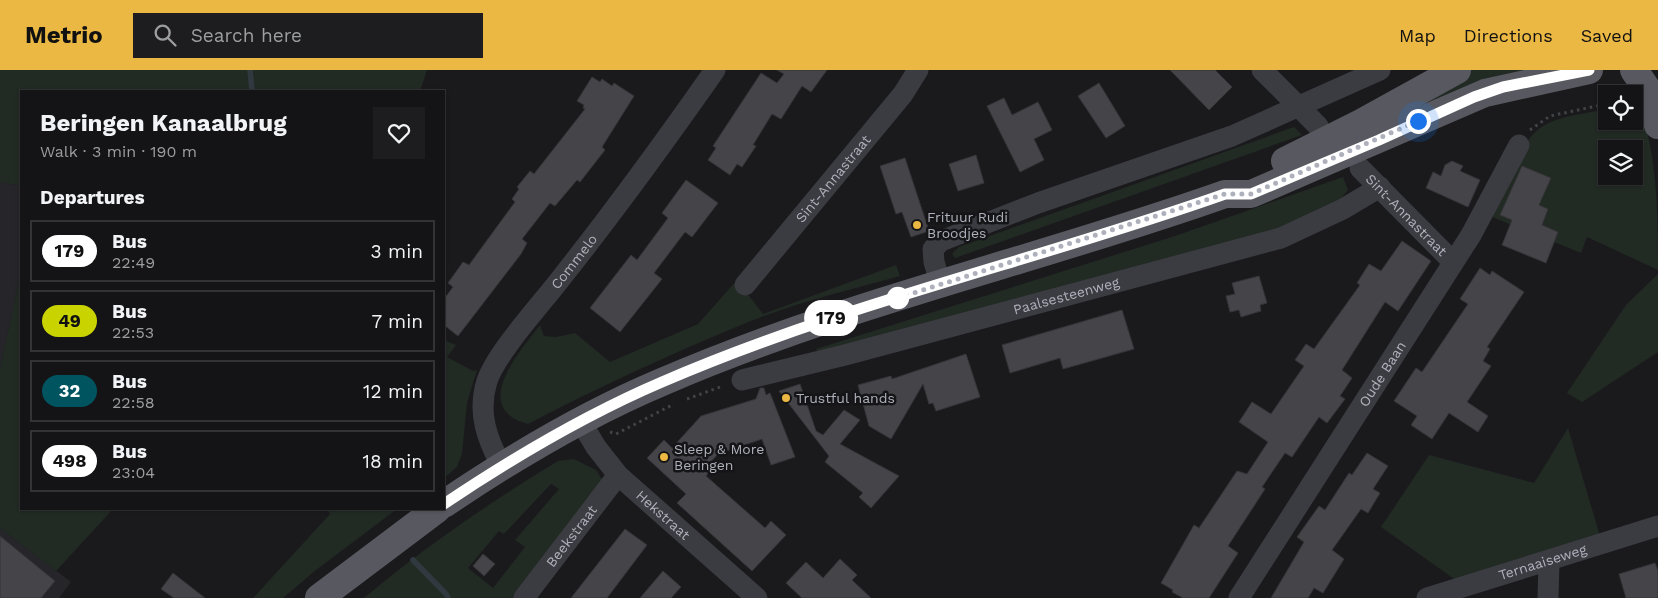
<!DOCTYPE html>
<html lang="en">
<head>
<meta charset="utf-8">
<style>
	body { margin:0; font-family:"Work Sans",sans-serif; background:#1d1d1f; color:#f1f3f6; height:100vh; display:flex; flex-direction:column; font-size:19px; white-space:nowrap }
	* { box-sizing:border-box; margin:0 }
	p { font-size:16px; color:#9d9ea1 }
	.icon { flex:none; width:28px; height:28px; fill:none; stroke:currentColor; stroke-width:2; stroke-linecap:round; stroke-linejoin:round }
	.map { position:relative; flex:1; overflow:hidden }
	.side { position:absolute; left:20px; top:20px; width:425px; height:420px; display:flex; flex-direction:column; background:#141416; border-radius:0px; box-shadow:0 1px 4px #0004,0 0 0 1px #333335 }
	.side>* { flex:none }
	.badge { padding:0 10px; border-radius:16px; font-size:18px; line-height:32px }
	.buttons { position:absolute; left:1598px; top:15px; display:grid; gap:10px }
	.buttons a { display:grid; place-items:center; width:45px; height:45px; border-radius:0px; background:#141416; box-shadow:0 1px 4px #0004,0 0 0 1px #333335; font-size:25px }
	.you { position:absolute; width:25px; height:25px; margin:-12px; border:4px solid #fff; border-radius:50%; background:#1a73e8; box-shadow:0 0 0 8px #1a73e833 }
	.map>.badge { position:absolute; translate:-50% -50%; box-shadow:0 0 0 2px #fff }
	h2 { padding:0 20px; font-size:19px; line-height:45px }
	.round { display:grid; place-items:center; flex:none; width:52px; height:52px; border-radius:0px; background:#1d1d1f }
	.head { display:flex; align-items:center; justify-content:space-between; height:85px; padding:0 20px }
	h1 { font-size:24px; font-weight:700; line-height:38px }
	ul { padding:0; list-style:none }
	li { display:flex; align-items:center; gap:15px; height:62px; margin:0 10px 8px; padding:0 10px; border:2px solid #333335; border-radius:0px }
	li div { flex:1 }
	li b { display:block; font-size:19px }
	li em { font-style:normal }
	li .badge { min-width:55px; font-weight:700; text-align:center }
	header { display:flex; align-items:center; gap:30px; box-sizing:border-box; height:70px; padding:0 25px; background:#ebb844; color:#111 }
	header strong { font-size:24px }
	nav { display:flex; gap:28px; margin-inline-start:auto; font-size:18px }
	.search { width:350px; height:45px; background:#1d1d1f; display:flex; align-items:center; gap:12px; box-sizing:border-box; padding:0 18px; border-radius:0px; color:#9d9ea1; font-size:19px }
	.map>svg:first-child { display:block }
	.built { fill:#26262a }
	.green { fill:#222a24; fill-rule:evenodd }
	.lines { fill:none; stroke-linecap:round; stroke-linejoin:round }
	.stream { stroke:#313940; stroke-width:5.5 }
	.building { fill:#454549; stroke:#353438 }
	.path { stroke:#424348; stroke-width:3; stroke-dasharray:2.5 4; stroke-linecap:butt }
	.minor { stroke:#3b3c41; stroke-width:21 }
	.major { stroke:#585960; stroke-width:28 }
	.line-casing { stroke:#fff; stroke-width:11 }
	.line { stroke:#fff; stroke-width:8 }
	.walk { stroke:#aeb1bb; stroke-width:5; stroke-dasharray:0 9 }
	.poi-dot { fill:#ebb844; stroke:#151518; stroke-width:2 }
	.stop-dot { fill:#fff; stroke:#fff; stroke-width:2.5 }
	.labels { text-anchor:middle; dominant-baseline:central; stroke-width:5; stroke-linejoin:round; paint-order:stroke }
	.street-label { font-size:14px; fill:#aeb1bb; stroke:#151518 }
	.poi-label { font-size:14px; fill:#aeb1bb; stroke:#151518; text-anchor:start }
</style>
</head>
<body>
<header>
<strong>Metrio</strong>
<div class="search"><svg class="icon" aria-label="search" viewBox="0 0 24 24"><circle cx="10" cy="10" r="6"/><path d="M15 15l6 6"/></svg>Search here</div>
<nav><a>Map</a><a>Directions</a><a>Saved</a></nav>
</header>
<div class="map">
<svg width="1658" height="528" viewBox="0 0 1658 528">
	<rect width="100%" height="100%" fill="#1a1a1d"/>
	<!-- built -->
	<g class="built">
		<path d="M0 112 21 116V201L0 299Z"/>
		<path d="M0 458 71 512 59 528H0Z"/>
	</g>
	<!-- green -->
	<g class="green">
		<path d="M0 0H427L420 21H21V116L0 112Z"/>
		<path d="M1470 0H1544L1378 64Z"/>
		<path d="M1634 33H1637C1658 77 1658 150 1658 200L1587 167 1581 183 1490 146C1502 121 1519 70 1543 56 1561 45 1586 44 1606 39V51H1634ZM1606 79H1634V106H1606Z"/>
		<path d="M1294 57 1302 65 955 188 952 184 959 177Z"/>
		<path d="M1343 107 1348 120 1338 132 1297 156 819 285 816 279 1175 166Z"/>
		<path d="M896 195 900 206C845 221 787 235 734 258 664 287 595 319 528 354 469 338 520 281 540 255L544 266 556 267 575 263 610 292 698 254 737 210 763 244Z"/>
		<path d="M21 201V439H113L56 501 0 458V299Z"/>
		<path d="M1658 204V282L1582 332 1567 323 1626 235Z"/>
		<path d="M444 270 456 275 447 287 473 301 477 300 467 333 462 384 457 397 444 408Z"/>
		<path d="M1568 358 1600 466 1457 511 1381 457 1429 385 1534 413Z"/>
		<path d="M574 389 596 400 603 411 514 528H364C426 476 489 433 558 391ZM551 414 559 419 515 470 525 477 493 518 468 498 499 461 504 464Z"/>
		<path d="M327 439H397L316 500 283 528H253L330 444Z"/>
	</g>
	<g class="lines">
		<!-- stream -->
		<g class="stream">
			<path d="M250 0 252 21"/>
			<path d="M413 490 446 524 448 528"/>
		</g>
	</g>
	<!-- building -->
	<g class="building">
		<path d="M777 0H827L811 22 802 16 781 49 772 44 753 75 756 76 742 97 737 94 730 105 708 90 716 78 713 76 761 3 777 13 784 4Z"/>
		<path d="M1170 0H1215L1232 17 1209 40Z"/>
		<path d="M592 7 600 12 602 9 612 16 614 13 634 26 602 77 605 80 580 112 577 110 555 136 550 133 522 169 527 173 521 184 458 266 444 255V229L453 217 448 213 463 192 469 195 515 132 512 129 519 119 517 117 530 101 534 104 585 39 583 38 584 35 577 31Z"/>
		<path d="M1099 13 1125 56 1106 68 1078 26Z"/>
		<path d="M1004 28 1012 45 1038 32 1052 60 1034 69 1044 90 1020 102 987 36Z"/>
		<path d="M976 85 984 113 958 121 949 94Z"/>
		<path d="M905 88 929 161 911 167 902 142 896 144 880 96Z"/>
		<path d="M1452 91 1463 96 1460 101 1480 110 1468 137 1426 118 1433 102 1441 106 1445 95Z"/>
		<path d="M1522 96 1551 108 1539 135 1548 139 1542 155 1558 162 1546 193 1502 175 1512 150 1500 145Z"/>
		<path d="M686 110 718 133 692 167 685 162 654 203 662 209 620 262 590 238 631 185 637 190 668 148 662 143Z"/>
		<path d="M1402 171 1431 191 1398 241 1385 232 1342 300 1352 308 1340 326 1345 329 1327 353 1319 347 1292 387 1285 383 1262 417 1265 419 1228 476 1238 483 1209 528H1183L1172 522 1173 520 1161 513 1194 455 1199 458 1237 401 1247 404 1268 372 1239 352 1252 332 1271 344 1304 296 1295 290 1306 274 1314 279 1360 215 1357 213 1369 194 1381 201Z"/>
		<path d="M1480 198 1490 205 1492 201 1524 222 1487 277 1490 279 1483 291 1491 296 1467 332 1488 346 1478 362 1449 343 1432 369 1411 355 1417 346 1394 331 1416 298 1422 302 1468 234 1460 229Z"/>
		<path d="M1259 206 1267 233 1260 235 1261 241 1241 247 1239 240 1230 242 1226 226 1235 224 1232 213Z"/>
		<path d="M1122 240 1134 279 1063 299 1060 288 1010 303 1002 275Z"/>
		<path d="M966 284 980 327 936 341 933 333 929 334 923 314 891 369 869 356 858 315 891 306 892 309Z"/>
		<path d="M800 314 816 361 823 365 844 340 860 350 840 374 899 406 871 438 859 427 863 423 825 392 829 386 779 321Z"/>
		<path d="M760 318H764L766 325 770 323 795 387 771 395 762 369 718 384 705 398 709 402 706 406 765 458 771 451 786 465 752 501 677 433 686 424 647 388 664 370 672 378 701 346 756 329Z"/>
		<path d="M1367 383 1388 396 1373 419 1380 423 1368 443 1361 439 1332 480 1344 489 1323 523 1314 518 1308 528H1271L1304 472 1297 467 1319 436 1325 440 1349 403 1352 405Z"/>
		<path d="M625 459 647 475 607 528H571Z"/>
		<path d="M0 466 55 511 41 528H0Z"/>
		<path d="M483 484 495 494 484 506 473 496Z"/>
		<path d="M840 489 857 505 852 510 871 528H802L786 513 806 492 823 508Z"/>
		<path d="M1655 493 1658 501V528H1626L1619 504Z"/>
		<path d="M663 501 681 517 671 528H640Z"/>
		<path d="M173 503 205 528H174L161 519Z"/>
	</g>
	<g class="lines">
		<!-- path -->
		<g class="path">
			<path d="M1530 60 1550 46 1606 34"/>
			<path d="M687 329 723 316"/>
			<path d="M610 362 616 364 674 334"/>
		</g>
		<!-- minor -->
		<g class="minor">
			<path d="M1262 0 1318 56"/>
			<path id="s1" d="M1360 98 1453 192"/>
			<path id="s2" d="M745 215 903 24 918 0"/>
			<path d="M941 215 934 192 933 179 941 171 1038 133 1232 66 1380 0"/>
			<path id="s3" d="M742 310 845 285 1281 168 1343 139 1380 117"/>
			<path id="s4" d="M581 352 596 377 618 405 757 528"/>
			<path id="s5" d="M502 397C487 369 477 343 487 311 496 283 543 232 562 207 615 140 666 70 715 0"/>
			<path id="s6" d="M524 528 618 405"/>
			<path id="s7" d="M1239 528 1471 165 1519 75"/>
			<path id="s8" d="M1427 528 1658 456"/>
			<path d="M1548 528 1549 491"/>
		</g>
		<!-- major -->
		<g class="major">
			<path d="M1634 0 1649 22 1658 55"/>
			<path d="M1285 91 1361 53 1457 0"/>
			<path d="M444 434C512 388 586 344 662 312 844 233 1039 190 1225 124H1251L1485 23 1589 0"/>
			<path d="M319 528 437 439"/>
		</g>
	</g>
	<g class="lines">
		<defs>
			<path id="line" d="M444 434C511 389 587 344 662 312 844 233 1039 190 1225 124H1251L1379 70 1474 27 1503 17 1589 0"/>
		</defs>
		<!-- line casing -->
		<use href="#line" class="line-casing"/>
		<!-- line -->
		<use href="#line" class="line"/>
		<!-- walk -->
		<path class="walk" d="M898 228 1225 124H1251L1418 51"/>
	</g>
	<!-- markers -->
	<g class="poi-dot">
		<circle cx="917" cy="155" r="5"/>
		<circle cx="786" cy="328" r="5"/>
		<circle cx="664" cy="387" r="5"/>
	</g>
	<circle class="stop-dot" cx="898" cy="228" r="10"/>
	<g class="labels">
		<!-- street labels -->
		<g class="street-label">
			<text stroke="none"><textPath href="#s2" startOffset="138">Sint-Annastraat</textPath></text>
			<text stroke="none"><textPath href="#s1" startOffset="66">Sint-Annastraat</textPath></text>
			<text stroke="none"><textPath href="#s5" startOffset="238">Commelo</textPath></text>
			<text stroke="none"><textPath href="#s3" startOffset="335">Paalsesteenweg</textPath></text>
			<text stroke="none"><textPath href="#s7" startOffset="266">Oude Baan</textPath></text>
			<text stroke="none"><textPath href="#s4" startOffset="125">Hekstraat</textPath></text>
			<text stroke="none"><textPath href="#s6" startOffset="78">Beekstraat</textPath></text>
			<text stroke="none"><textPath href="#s8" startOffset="121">Ternaaiseweg</textPath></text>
		</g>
		<!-- poi labels -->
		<g class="poi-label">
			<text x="927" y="147">Frituur Rudi<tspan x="927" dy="16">Broodjes</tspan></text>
			<text x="796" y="328">Trustful hands</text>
			<text x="674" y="379">Sleep &amp; More<tspan x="674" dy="16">Beringen</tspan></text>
		</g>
	</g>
</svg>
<div class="buttons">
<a><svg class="icon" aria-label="locate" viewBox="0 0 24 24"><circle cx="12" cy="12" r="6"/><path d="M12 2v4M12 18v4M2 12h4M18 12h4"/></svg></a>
<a><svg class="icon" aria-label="layers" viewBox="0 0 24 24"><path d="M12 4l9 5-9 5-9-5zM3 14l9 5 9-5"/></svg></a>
</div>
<div class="you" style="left:1418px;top:51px"></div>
<b class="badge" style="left:831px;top:248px;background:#fff;color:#111">179</b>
<section class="side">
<div class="head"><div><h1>Beringen Kanaalbrug</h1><p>Walk · 3 min · 190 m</p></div><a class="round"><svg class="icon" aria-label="heart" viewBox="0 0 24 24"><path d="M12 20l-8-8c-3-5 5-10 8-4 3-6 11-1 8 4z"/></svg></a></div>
<h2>Departures</h2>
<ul>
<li><span class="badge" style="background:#fff;color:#111">179</span><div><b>Bus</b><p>22:49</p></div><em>3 min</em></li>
<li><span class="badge" style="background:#c8d300;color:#111">49</span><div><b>Bus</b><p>22:53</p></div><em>7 min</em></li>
<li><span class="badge" style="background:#005460;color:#fff">32</span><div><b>Bus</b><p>22:58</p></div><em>12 min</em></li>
<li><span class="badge" style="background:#fff;color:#111">498</span><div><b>Bus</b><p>23:04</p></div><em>18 min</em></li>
</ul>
</section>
</div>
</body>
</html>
